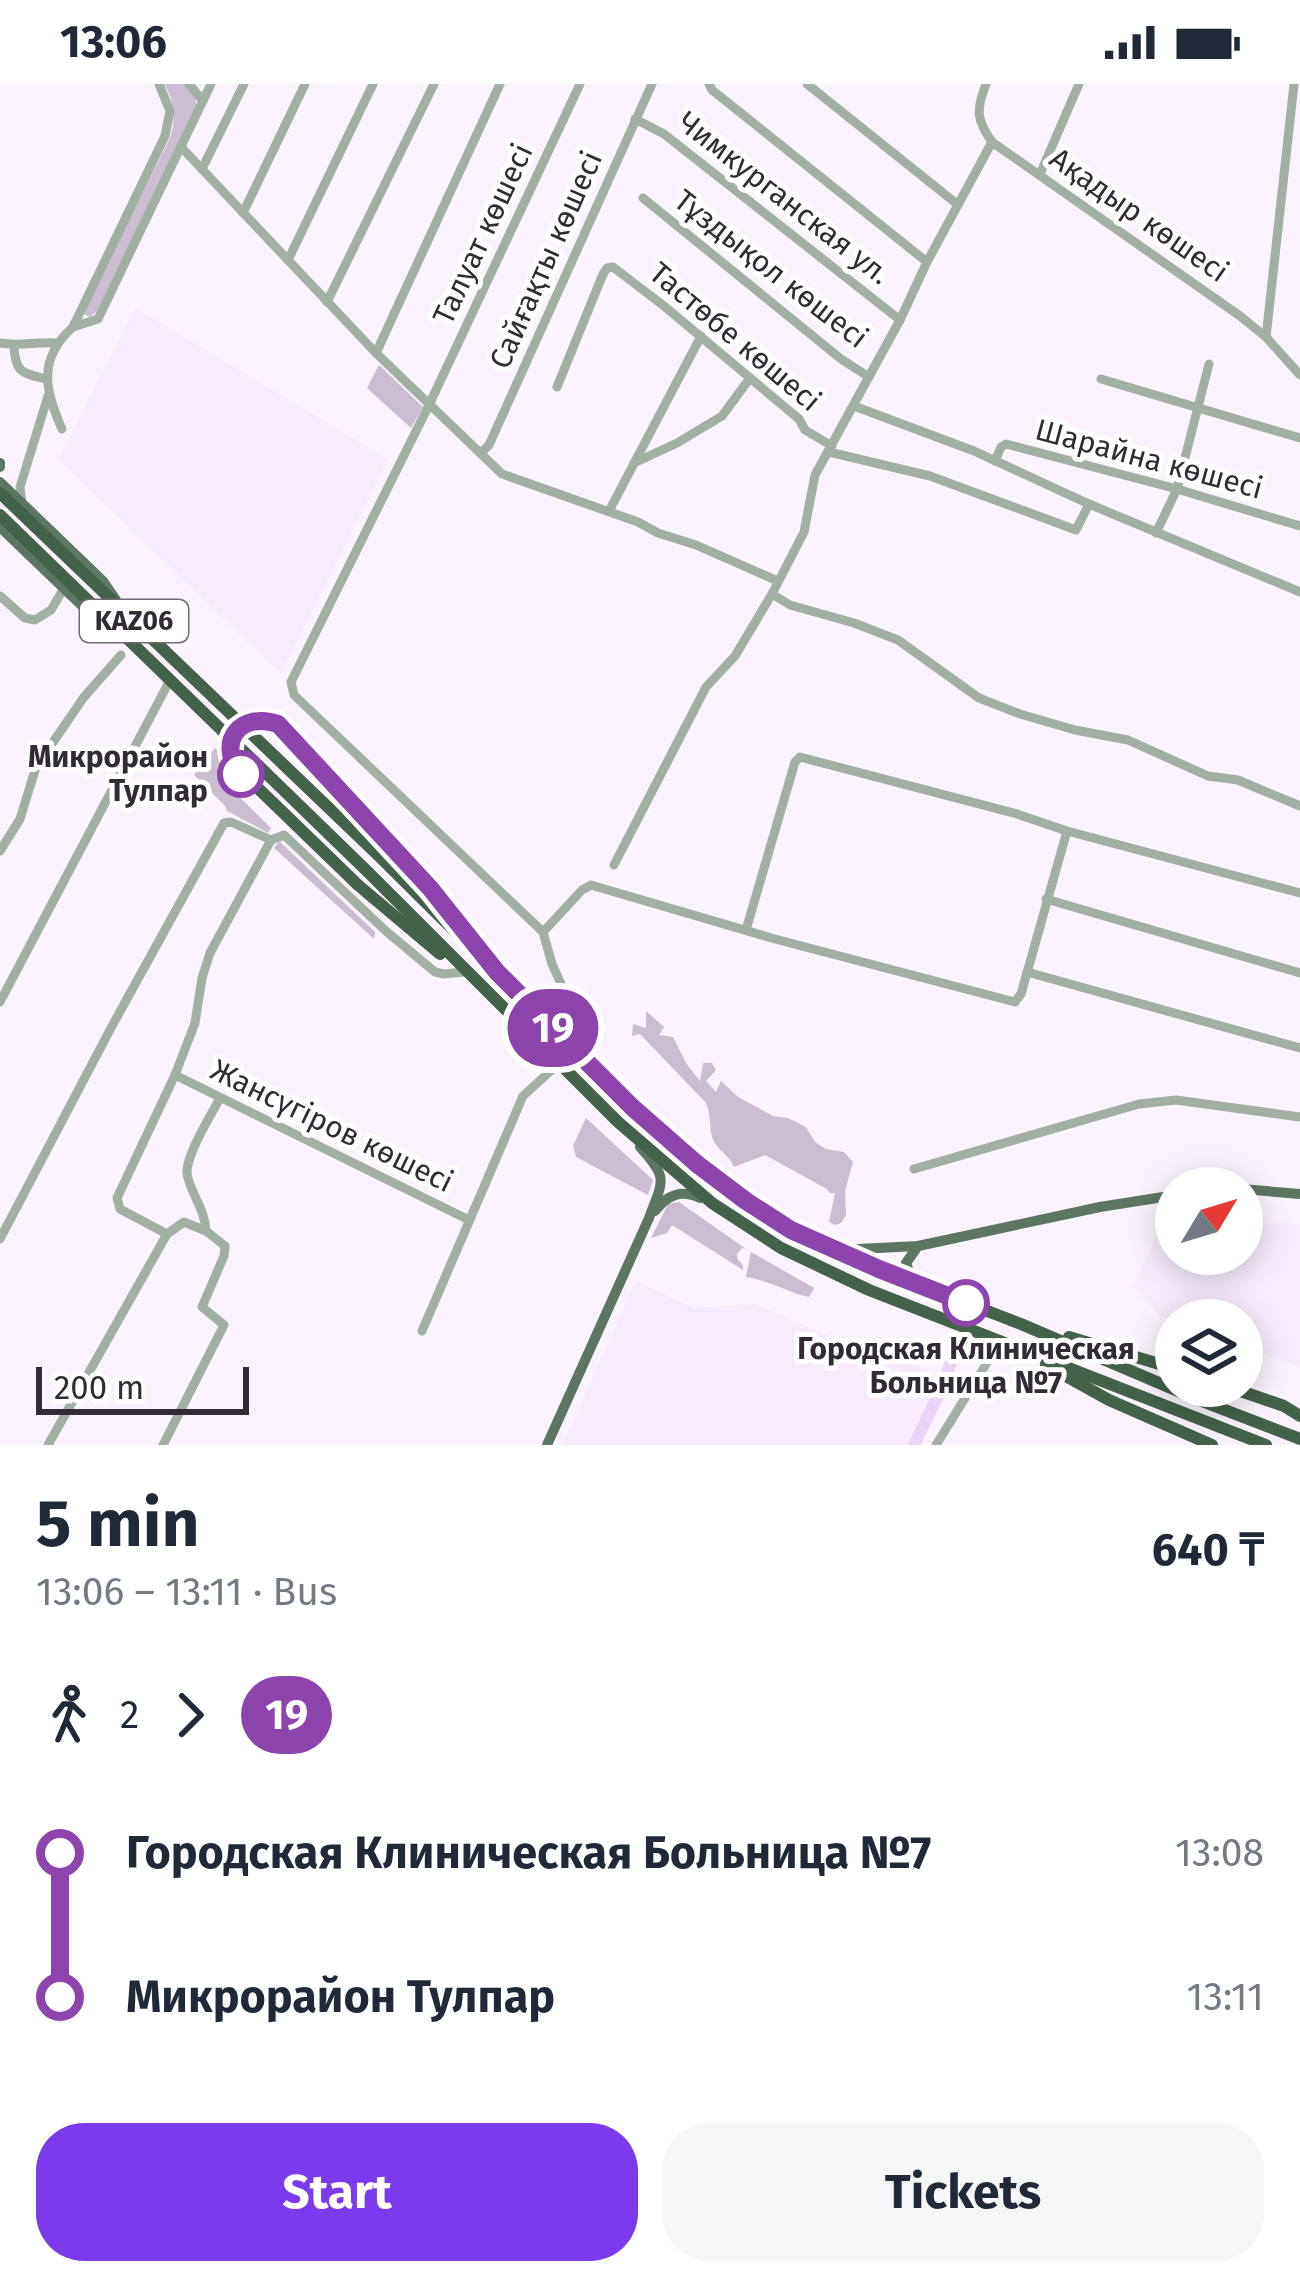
<!DOCTYPE html>
<html lang="en">
<head>
<meta charset="utf-8">
<style>
	body { margin:0; font-family:"Fira Sans",sans-serif; background:#f6f6f7; color:#1f2937; height:100vh; display:flex; flex-direction:column; font-size:45px; white-space:nowrap }
	* { box-sizing:border-box; margin:0 }
	p { font-size:39px; color:#747a83 }
	.icon { flex:none; width:66px; height:66px; fill:none; stroke:currentColor; stroke-width:2; stroke-linecap:round; stroke-linejoin:round }
	.map { position:relative; height:1361px; overflow:hidden }
	.drawer { display:flex; flex-direction:column; background:#fff; flex:1 }
	.drawer>* { flex:none }
	.badge { padding:0 24px; border-radius:39px; font-size:42px; line-height:78px }
	.needle { width:78px; rotate:52deg }
	.buttons { position:absolute; left:1155px; top:1083px; display:grid; gap:24px }
	.buttons a { display:grid; place-items:center; width:108px; height:108px; border-radius:50%; background:#fff; box-shadow:0 6px 30px #0003; font-size:60px }
	.scale { position:absolute; left:36px; bottom:30px; width:213px; box-sizing:border-box; padding-left:12px; border:6px solid #322b35; border-top:0; font-size:33px; line-height:42px; white-space:nowrap; color:#322b35; -webkit-text-stroke:9px #fff; paint-order:stroke }
	.map>.badge { position:absolute; translate:-50% -50%; box-shadow:0 0 0 6px #fff }
	.legs { display:flex; align-items:center; gap:18px; height:132px; padding:0 36px; font-size:39px }
	.legs p { margin-inline-start:auto }
	.summary { display:flex; align-items:center; justify-content:space-between; height:204px; padding:0 36px }
	h1 { font-size:66px; font-weight:700; line-height:90px }
	.button { display:flex; gap:24px; margin-top:auto; padding:24px 36px }
	.button a { flex:1; height:138px; border-radius:48px; background:#7c3aed; color:#fff; font-size:48px; font-weight:700; line-height:138px; text-align:center }
	.button a+a { background:#f6f6f7; color:#1f2937 }
	ul { padding:0 36px; list-style:none }
	li { display:flex; align-items:center; gap:42px; height:144px; font-size:45px }
	li i { display:grid; place-items:center; width:18px; height:100%; margin:0 15px; background:currentColor }
	li i::after { content:''; width:30px; height:30px; margin:-15px; border:9px solid; border-radius:50%; background:#fff }
	li p { margin-inline-start:auto }
	li:first-child i { background:linear-gradient(#0000 50%,currentColor 0) }
	li:last-child i { background:linear-gradient(currentColor 50%,#0000 0) }
	.status { display:flex; justify-content:space-between; align-items:center; height:84px; padding:0 60px; background:#fff; direction:ltr }
	.status svg { height:33px; fill:currentColor }
	.map>svg:first-child { display:block }
	.built { fill:#f7eafd }
	.green { fill:#cbbcd2 }
	.lines { fill:none; stroke-linecap:round; stroke-linejoin:round }
	.river { stroke:#ebd3f5; stroke-width:12 }
	.minor { stroke:#a2b0a4; stroke-width:9 }
	.major { stroke:#5c7661; stroke-width:10 }
	.highway { stroke:#446149; stroke-width:12 }
	.highway-bridge { stroke:#446149; stroke-width:12 }
	.line-1-casing { stroke:#fff; stroke-width:27 }
	.line-1 { stroke:#8e44ad; stroke-width:18 }
	.stop-1-dot { fill:#fff; stroke:#8e44ad; stroke-width:6 }
	.labels { text-anchor:middle; dominant-baseline:central; stroke-width:10; stroke-linejoin:round; paint-order:stroke }
	.shield { fill:#fff; stroke:#706b72; stroke-width:3 }
	.shield-label { font-size:27px; font-weight:bold; fill:#322b35 }
	.street-label { font-size:30px; fill:#322b35; stroke:#fff }
	.stop-label { font-size:30px; font-weight:bold; fill:#322b35; stroke:#fff; text-anchor:end }
</style>
</head>
<body>
<div class="status"><b>13:06</b><svg viewBox="0 0 49 12"><path d="M0 12V9h3v3zM5 12V6h3v6zM10 12V3h3v9zM15 12V0h3v12zM26 1h20v11H26zM47 4h2v5h-2z"/></svg></div>
<div class="map">
<svg width="1300" height="1361" viewBox="0 0 1300 1361">
	<rect width="100%" height="100%" fill="#faf3fd"/>
	<!-- built -->
	<g class="built">
		<path d="M136 224 388 375 281 590 58 375Z"/>
		<path d="M1165 1135H1176V1170H1242V1138L1300 1140V1284L1242 1262V1236L1176 1238 1160 1232 1132 1202Z"/>
		<path d="M636 1197 693 1224 756 1220 877 1273 884 1265 941 1292 907 1361H563Z"/>
	</g>
	<!-- green -->
	<g class="green">
		<path d="M164 0H185L196 15V23L97 227 90 233 85 231 84 226 170 54C176 34 175 18 164 0Z"/>
		<path d="M379 281 423 323 411 344 367 304Z"/>
		<path d="M215 664 224 672 217 683 220 694 271 744 268 749 227 727 225 722 194 691Z"/>
		<path d="M279 757 375 848 374 855 274 764Z"/>
		<path d="M646 927 664 943 659 951 673 953 686 979 700 997 703 979H712L716 986 706 997 716 1008 721 997 738 1013 773 1032 788 1034 806 1043 815 1058 826 1065 844 1068 853 1078 845 1107 846 1131 841 1139 835 1141 829 1138 835 1109H830L827 1105 765 1071 734 1083C729 1071 721 1069 715 1059 708 1048 712 1032 706 1019L640 950 632 952 633 940 646 944Z"/>
		<path d="M586 1034 653 1096 648 1111 576 1073 573 1062Z"/>
		<path d="M679 1118 746 1165 742 1164 737 1170 738 1176 743 1181V1186L672 1141 667 1149 651 1154 668 1120Z"/>
		<path d="M751 1168 814 1204 809 1213C787 1208 768 1196 746 1193Z"/>
	</g>
	<g class="lines">
		<!-- river -->
		<path class="river" d="M914 1361 945 1297 951 1278 959 1271"/>
		<!-- minor -->
		<g class="minor">
			<path d="M189 0 203 17"/>
			<path d="M709 0 712 6 927 178"/>
			<path d="M807 0 957 120"/>
			<path d="M986 0C976 26 976 35 992 58L1240 232 1266 253 1300 291"/>
			<path d="M635 35 664 50 900 236"/>
			<path d="M181 63 376 269 502 390 638 438 658 449 696 461 778 497"/>
			<path d="M202 85 244 0"/>
			<path d="M1040 90 1079 0"/>
			<path d="M643 114 841 275 869 293"/>
			<path d="M243 129 305 0"/>
			<path d="M288 176 373 0"/>
			<path d="M327 218 434 0"/>
			<path d="M73 243 98 235 211 0"/>
			<path d="M1266 253 1294 0"/>
			<path d="M0 259C19 263 37 257 57 259"/>
			<path d="M14 262C15 289 23 290 47 295"/>
			<path d="M376 269 500 0"/>
			<path d="M1101 295 1300 354"/>
			<path d="M557 303 603 190 607 184 613 183 664 222 799 335 805 346 832 362"/>
			<path d="M854 322 974 367 1089 420 1300 508"/>
			<path d="M62 345C45 307 37 275 73 243L165 52 170 27 159 0"/>
			<path d="M829 368 930 392 1076 446 1089 420"/>
			<path d="M481 369 489 361 652 0"/>
			<path d="M995 377 1001 363 1006 360 1177 405 1300 442"/>
			<path d="M634 379 677 359 722 332 750 294"/>
			<path d="M22 419 20 403 48 312"/>
			<path d="M609 427 701 252"/>
			<path d="M1156 449 1177 405 1209 280"/>
			<path d="M772 510 790 521 854 539 898 556 979 614 1020 630 1075 646 1128 656 1208 692 1238 696 1300 722"/>
			<path d="M0 512 25 534 35 536 51 526 64 504"/>
			<path d="M0 767 20 735 36 683 84 613 121 571"/>
			<path d="M614 781 706 603 735 572 772 510 804 448 815 391 900 236 927 178 992 58"/>
			<path d="M1046 815 1300 889"/>
			<path d="M746 846 795 678 800 673 1017 730 1067 747 1300 809"/>
			<path d="M543 848 582 806 591 801 775 855 1015 918 1021 910 1067 747"/>
			<path d="M1027 888 1300 964"/>
			<path d="M0 918 170 596"/>
			<path d="M552 942 571 922 552 880 543 848 294 611 291 598 429 321 580 0"/>
			<path d="M175 991 469 1136"/>
			<path d="M914 1085 1139 1020 1176 1016 1300 1033"/>
			<path d="M206 1147C205 1124 189 1107 187 1089 186 1071 211 1031 220 1014"/>
			<path d="M167 1150 120 1125 117 1114 175 991 195 939 202 894 210 869 271 756"/>
			<path d="M0 1155 112 942 224 739 231 738 271 756 284 751 387 848 435 888 444 890 463 888"/>
			<path d="M422 1247 523 1012 558 980"/>
			<path d="M48 1361 167 1150 184 1138 206 1147 225 1162 224 1172 202 1223 224 1241 163 1361"/>
			<path d="M936 1361 988 1277 998 1267 1010 1261"/>
		</g>
		<!-- major -->
		<g class="major">
			<path d="M0 379V383"/>
			<path d="M0 398 103 497 116 516"/>
			<path d="M0 443 104 543 122 553"/>
			<path d="M1242 1105 1300 1110"/>
			<path d="M655 1127C667 1111 681 1105 700 1114"/>
			<path d="M838 1166 918 1162 1100 1123 1176 1111"/>
			<path d="M913 1199 906 1179 918 1162"/>
			<path d="M547 1361 649 1134C663 1096 669 1095 640 1063"/>
		</g>
		<!-- highway -->
		<g class="highway">
			<path d="M0 409 380 773 632 1023 697 1080 746 1117 791 1146 879 1185 1021 1240 1199 1316 1300 1355"/>
			<path d="M0 431 368 788 618 1038 712 1119 781 1164 869 1206 1266 1361"/>
			<path d="M392 762 463 845"/>
			<path d="M358 801 440 870"/>
			<path d="M1069 1253 1176 1285"/>
			<path d="M1046 1281 1109 1316 1212 1361"/>
			<path d="M1226 1302 1284 1322 1300 1332"/>
		</g>
		<!-- highway-bridge -->
		<path class="highway-bridge" d="M358 801 232 679C226 646 247 630 278 640L392 762"/>
	</g>
	<g class="lines">
		<defs>
			<path id="line-1" d="M241 690C215 658 241 627 278 640L430 804 497 888 632 1023 697 1080 746 1117 791 1146 879 1185 966 1219"/>
		</defs>
		<!-- line-1 casing -->
		<use href="#line-1" class="line-1-casing"/>
		<!-- line-1 -->
		<use href="#line-1" class="line-1"/>
	</g>
	<!-- markers -->
	<g class="stop-1-dot">
		<circle cx="241" cy="690" r="21"/>
		<circle cx="966" cy="1219" r="21"/>
	</g>
	<g class="labels">
		<!-- shield labels -->
		<rect class="shield" x="80" y="516" width="108" height="42" rx="9"/>
		<g class="shield-label">
			<text x="134" y="537">KАZ06</text>
		</g>
		<!-- street labels -->
		<g class="street-label">
			<text transform="translate(784 114) rotate(38)">Чимкурганская ул.</text>
			<text transform="translate(1139 131) rotate(35)">Ақадыр көшесі</text>
			<text transform="translate(483 150) rotate(-65)">Талуат көшесі</text>
			<text transform="translate(546 176) rotate(-66)">Сайғақты көшесі</text>
			<text transform="translate(771 185) rotate(38)">Тұздықол көшесі</text>
			<text transform="translate(735 253) rotate(40)">Тастөбе көшесі</text>
			<text transform="translate(1149 375) rotate(15)">Шарайна көшесі</text>
			<text transform="translate(332 1042) rotate(26)">Жансүгіров көшесі</text>
		</g>
		<!-- stop labels -->
		<g class="stop-label">
			<text x="208" y="673">Микрорайон<tspan x="208" dy="34">Тулпар</tspan></text>
			<text x="966" y="1265" text-anchor="middle">Городская Клиническая<tspan x="966" dy="34">Больница №7</tspan></text>
		</g>
	</g>
</svg>
<div class="buttons">
<a><svg class="needle" viewBox="-14 -14 28 28"><path d="M0-13l5 13h-10z" fill="#e53935"/><path d="M0 13l5-13h-10z" fill="#747a83"/></svg></a>
<a><svg class="icon" aria-label="layers" viewBox="0 0 24 24"><path d="M12 4l9 5-9 5-9-5zM3 14l9 5 9-5"/></svg></a>
</div>
<div class="scale">200 m</div>
<b class="badge" style="left:553px;top:944px;background:#8e44ad;color:#fff">19</b>
</div>
<section class="drawer">
<div class="summary"><div><h1>5 min</h1><p>13:06 – 13:11 · Bus</p></div><b>640 ₸</b></div>
<div class="legs"><svg class="icon" aria-label="walk" viewBox="0 0 24 24"><circle cx="13" cy="4" r="2"/><path d="M13 8l-2 6 4 7M11 14l-3 7M7 12l3-4h3l4 4"/></svg>2<svg class="icon" aria-label="forward" viewBox="0 0 24 24"><path d="M9 5l7 7-7 7"/></svg><b class="badge" style="background:#8e44ad;color:#fff">19</b></div>
<ul>
<li><i style="color:#8e44ad"></i><b>Городская Клиническая Больница №7</b><p>13:08</p></li>
<li><i style="color:#8e44ad"></i><b>Микрорайон Тулпар</b><p>13:11</p></li>
</ul>
<div class="button"><a>Start</a><a>Tickets</a></div>
</section>
</body>
</html>
